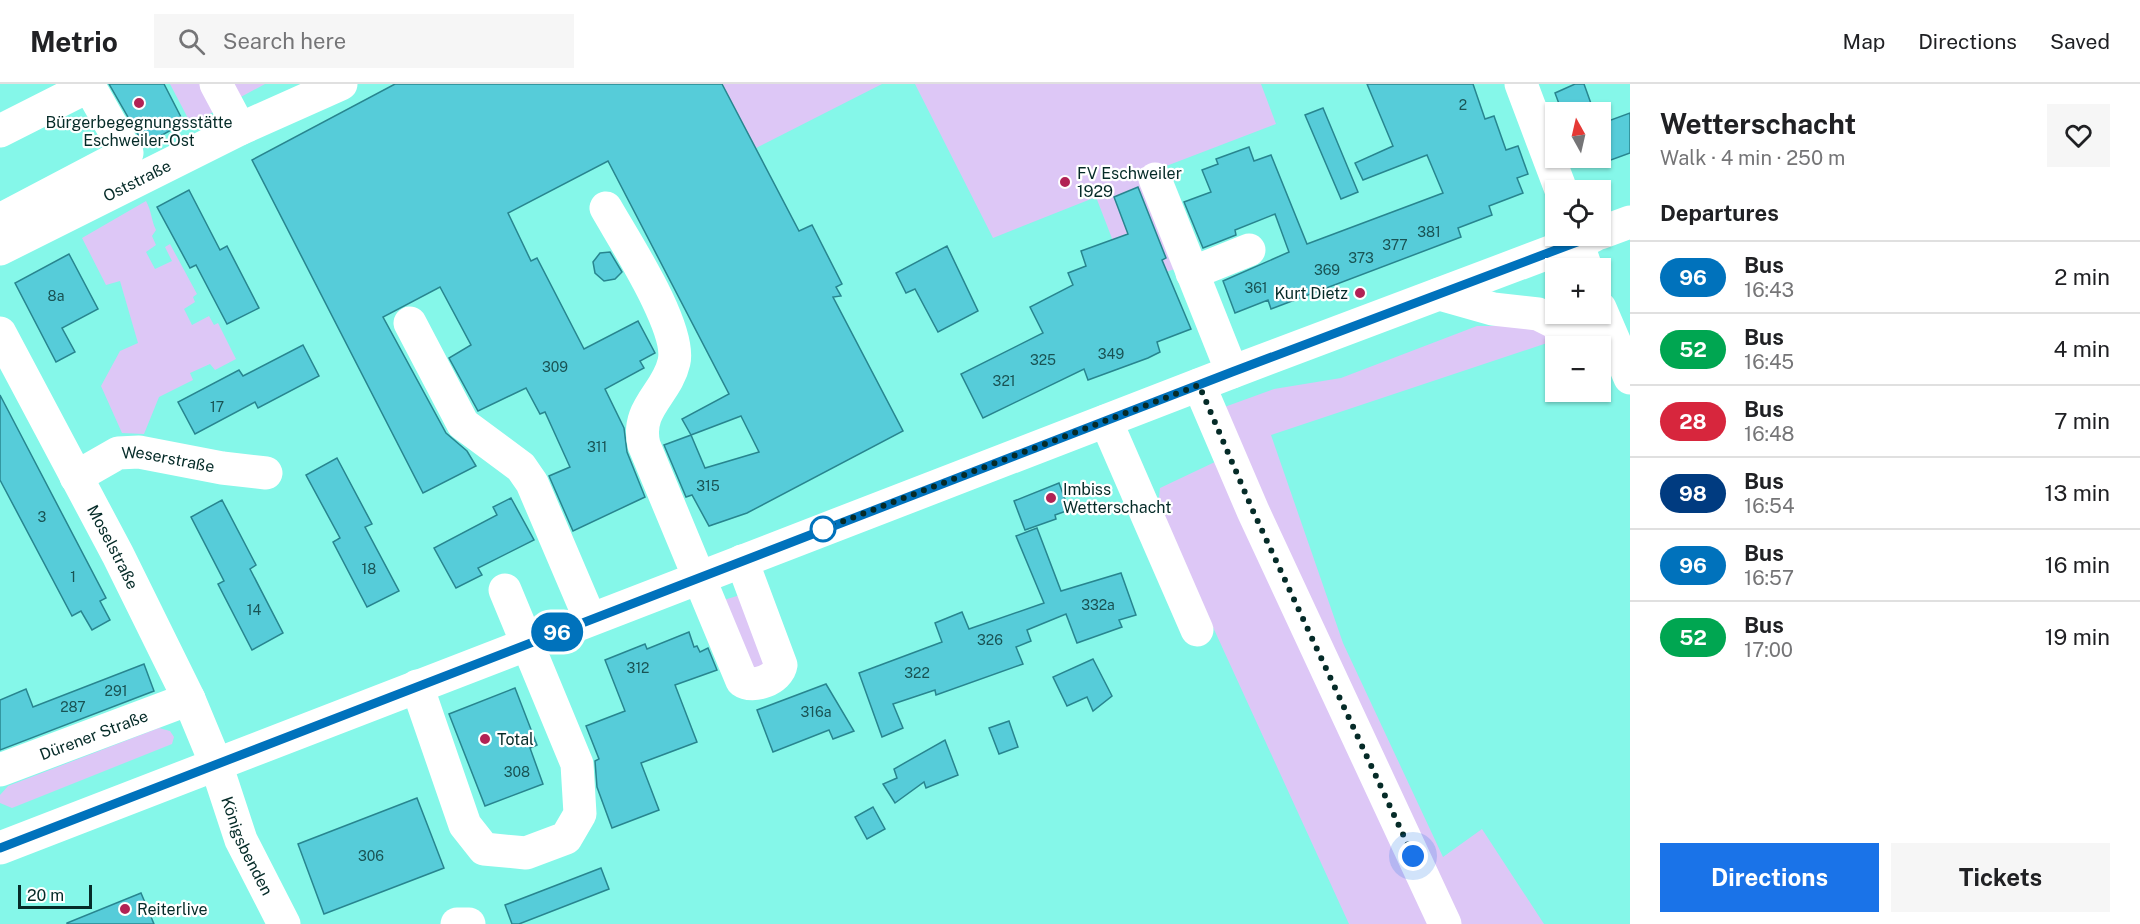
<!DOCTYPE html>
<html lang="en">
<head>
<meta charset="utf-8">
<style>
	body { margin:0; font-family:"Public Sans",sans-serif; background:#f6f6f6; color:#202124; height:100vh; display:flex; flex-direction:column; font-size:22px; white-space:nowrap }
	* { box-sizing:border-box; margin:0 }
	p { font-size:20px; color:#757577 }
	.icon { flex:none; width:33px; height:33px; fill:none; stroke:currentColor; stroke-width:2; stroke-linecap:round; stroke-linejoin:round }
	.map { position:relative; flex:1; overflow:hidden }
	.side { display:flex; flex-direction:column; background:#fff; width:510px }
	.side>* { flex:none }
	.badge { padding:0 12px; border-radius:20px; font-size:21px; line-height:39px }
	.needle { width:39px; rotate:352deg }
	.buttons { position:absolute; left:1545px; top:18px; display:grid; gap:12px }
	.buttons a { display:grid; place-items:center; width:66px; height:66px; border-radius:0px; background:#fff; box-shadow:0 2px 4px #0004; font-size:30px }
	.scale { position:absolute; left:18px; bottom:15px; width:74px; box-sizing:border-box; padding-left:6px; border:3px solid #052b28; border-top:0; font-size:16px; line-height:21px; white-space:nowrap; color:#052b28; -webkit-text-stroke:4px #fff; paint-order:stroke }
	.you { position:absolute; width:30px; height:30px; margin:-15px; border:4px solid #fff; border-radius:50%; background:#1a73e8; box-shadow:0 0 0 9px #1a73e833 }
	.map>.badge { position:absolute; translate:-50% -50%; box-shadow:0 0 0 3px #fff }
	h2 { padding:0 30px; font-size:22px; line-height:54px }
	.round { display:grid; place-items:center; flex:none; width:63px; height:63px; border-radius:0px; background:#f6f6f6 }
	.summary { display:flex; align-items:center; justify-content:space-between; height:102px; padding:0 30px }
	h1 { font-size:28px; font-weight:700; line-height:45px }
	.primary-button { display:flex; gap:12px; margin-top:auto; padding:12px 30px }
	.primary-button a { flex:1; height:69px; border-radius:0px; background:#1a73e8; color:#fff; font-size:24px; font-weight:700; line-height:69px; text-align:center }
	.primary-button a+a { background:#f6f6f6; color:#202124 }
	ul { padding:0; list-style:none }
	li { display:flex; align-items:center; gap:18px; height:72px; padding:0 30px; border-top:2px solid #e0e0e0 }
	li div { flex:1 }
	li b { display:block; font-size:22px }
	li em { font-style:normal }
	li .badge { min-width:66px; font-weight:700; text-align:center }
	header { display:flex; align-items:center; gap:36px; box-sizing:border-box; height:84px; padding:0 30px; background:#fff; border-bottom:2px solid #e0e0e0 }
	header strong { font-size:28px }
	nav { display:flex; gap:33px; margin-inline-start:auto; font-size:21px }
	.search { width:420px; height:54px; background:#f6f6f6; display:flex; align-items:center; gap:15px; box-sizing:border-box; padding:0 21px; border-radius:0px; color:#757577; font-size:22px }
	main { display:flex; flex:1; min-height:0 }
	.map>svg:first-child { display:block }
	.green { fill:#ddc7f6 }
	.building { fill:#56ccd9; stroke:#28858f; stroke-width:1.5; fill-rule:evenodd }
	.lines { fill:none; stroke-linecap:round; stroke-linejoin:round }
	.minor { stroke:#fff; stroke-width:33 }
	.major { stroke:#fff; stroke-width:33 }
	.line-casing { stroke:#fff; stroke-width:14 }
	.line { stroke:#0072bc; stroke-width:9 }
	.walk { stroke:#052b28; stroke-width:6; stroke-dasharray:0 10.8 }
	.poi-dot { fill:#b12255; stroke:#fff; stroke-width:2 }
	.stop-dot { fill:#fff; stroke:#0072bc; stroke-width:3 }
	.labels { text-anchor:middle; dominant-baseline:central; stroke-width:4.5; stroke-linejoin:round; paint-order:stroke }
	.number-label { font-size:14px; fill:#195354 }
	.poi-label { font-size:16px; fill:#052b28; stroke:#fff; text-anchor:start }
	.street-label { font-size:16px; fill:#052b28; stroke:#fff }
</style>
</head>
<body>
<header>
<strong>Metrio</strong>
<div class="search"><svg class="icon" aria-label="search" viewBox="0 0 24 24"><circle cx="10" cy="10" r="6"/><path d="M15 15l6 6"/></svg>Search here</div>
<nav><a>Map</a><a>Directions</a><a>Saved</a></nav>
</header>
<main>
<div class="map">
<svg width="1630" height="840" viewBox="0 0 1630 840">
	<rect width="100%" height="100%" fill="#85f7e9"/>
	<!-- green -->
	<g class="green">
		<path d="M170 0H265L191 40Z"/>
		<path d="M722 0H882L756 64Z"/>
		<path d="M915 0H1261L1276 40 1161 84 1197 177 1130 201 1096 113 993 154Z"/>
		<path d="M146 117C152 128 151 136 156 146L152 152 156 161 146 168 155 185 172 177 165 163 170 160 197 210 193 213 195 218 184 225 192 241 209 232 214 241 218 239 236 275 215 286 210 280 190 289 193 296 159 313 144 350 122 349 101 302 120 267 138 259 120 197 106 201 82 154Z"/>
		<path d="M1477 242H1525L1568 252 1271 351 1343 559 1443 773 1482 745 1544 840H1349L1158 423 1160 404 1236 368 1219 325 1274 305 1341 294Z"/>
		<path d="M747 509 775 582 751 596 717 518Z"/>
		<path d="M159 644 170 647 174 653 172 660 12 724 0 719V711L8 702Z"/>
	</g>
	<!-- building -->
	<g class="building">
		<path d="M109 0H164L184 39 144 61Z"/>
		<path d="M395 0H722L799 147 812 141 842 200 836 203 841 212 833 213 903 347 747 429 709 442 692 411 686 413 664 361 691 351 682 335 729 310 608 77 508 129 531 177 537 174 584 265 638 237 655 269 640 277 644 284 605 305 624 344 627 368 645 413 573 447 549 392 570 383 545 328 540 330 526 304 478 327 449 274 471 261 440 203 383 233 446 349 467 367 476 382 423 409 252 76ZM741 332 759 368 705 384 691 351Z"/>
		<path d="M1367 0H1473L1485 35 1494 32 1506 66 1518 62 1528 90 1517 94 1523 109 1489 122 1492 131 1458 144 1461 153 1271 225 1268 216 1235 229 1223 197 1289 168 1275 130 1235 146 1236 151 1203 164 1184 118 1211 108 1202 86 1218 80 1216 75 1249 63 1254 77 1271 71 1307 160 1443 109 1427 71 1363 96 1355 79 1393 62Z"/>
		<path d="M1575 0H1584L1594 28H1562L1555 9Z"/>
		<path d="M1323 24 1358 108 1341 115 1305 31Z"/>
		<path d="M1630 29V69L1600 80V40Z"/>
		<path d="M1138 103 1166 174 1162 176 1191 245 1157 258 1160 268 1148 274 1088 296 1084 285 983 334 961 290 1043 249 1030 223 1073 201 1068 189 1086 182 1081 167 1128 150 1114 113Z"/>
		<path d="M189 106 220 166 227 162 259 224 227 240 196 181 190 184 157 123Z"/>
		<path d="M947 162 978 227 938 248 915 205 906 209 896 189Z"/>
		<path d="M610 168 622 188 615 195 604 197 595 189 593 178 600 169Z"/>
		<path d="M69 170 98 225 62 244 75 268 56 278 15 199Z"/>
		<path d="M303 261 319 292 258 324 255 318 195 350 178 318 239 286 243 292Z"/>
		<path d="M0 311 106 514 100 517 110 536 92 546 81 527 72 532 0 396Z"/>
		<path d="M337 374 372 440 365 443 399 507 367 523 333 458 340 454 306 391Z"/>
		<path d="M1059 399 1069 426 1055 431 1056 435 1025 446 1014 417Z"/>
		<path d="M511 414 534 456 478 484 482 491 456 504 434 464 497 431 493 423Z"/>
		<path d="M222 416 256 481 250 485 283 549 252 566 218 500 224 497 191 433Z"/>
		<path d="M1037 444 1061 507 1121 489 1136 531 1119 536 1122 543 1077 559 1066 530 1027 546 1031 557 1016 563 1023 580 936 611 935 606 893 620 903 644 882 653 859 589 942 558 935 539 962 528 969 545 1044 519 1016 452Z"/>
		<path d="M689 548 694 563 697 562 700 568 708 564 717 586 675 601 697 658 641 679 659 726 612 744 597 703 595 677 599 675 586 642 625 627 605 576 645 560 647 565Z"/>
		<path d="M1093 575 1112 612 1093 627 1087 613 1067 622 1053 593Z"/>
		<path d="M144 580 154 607 0 666V616L26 605 33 623Z"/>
		<path d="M826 600 854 647 833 655 829 646 773 668 757 626Z"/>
		<path d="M515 604 537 661 530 664 543 700 485 722 449 630Z"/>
		<path d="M1009 637 1018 663 999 670 989 644Z"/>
		<path d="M945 656 958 691 926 704 924 698 895 719 883 700 897 694 894 685Z"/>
		<path d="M417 714 444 784 324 830 298 760Z"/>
		<path d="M873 723 885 745 867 755 855 733Z"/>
		<path d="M601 784 609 805 519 840H512L505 821Z"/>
		<path d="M141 809 154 840H67V839Z"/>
	</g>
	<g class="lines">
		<!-- minor -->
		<g class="minor">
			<path d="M216 0 240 45"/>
			<path d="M1521 0 1561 106"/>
			<path d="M0 47 89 2 127 69 0 136"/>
			<path d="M1155 95 1232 288"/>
			<path d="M606 124C624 156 682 244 674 278 667 310 635 324 644 361L742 597C753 605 779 595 781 581L742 477"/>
			<path d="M1575 152 1586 184"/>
			<path id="s1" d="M0 165 240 45 341 0"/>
			<path d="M1192 189 1249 166"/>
			<path d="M1600 224 1630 294"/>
			<path d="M410 239 463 340 521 383 532 399 590 535"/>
			<path id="s2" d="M0 249 118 471 189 615 216 680 241 756 284 840"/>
			<path d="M1199 301 1253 427 1445 840"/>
			<path d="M1106 337 1197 546"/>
			<path id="s3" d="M76 393 118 369 139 368 222 384 266 389"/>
			<path d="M417 602 465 741 484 765 526 769 566 754 580 730 577 680 505 506"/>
			<path id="s4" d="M0 686 189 615"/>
			<path d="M457 840H469"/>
		</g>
		<!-- major -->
		<g class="major">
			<path d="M1600 149 1630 138"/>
			<path d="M1440 210 1493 225 1538 230 1618 270"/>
			<path d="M0 764 1232 288 1593 152"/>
		</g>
	</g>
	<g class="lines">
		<defs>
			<path id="line" d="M0 764 1232 288 1593 152"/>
		</defs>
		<!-- line casing -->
		<use href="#line" class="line-casing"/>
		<!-- line -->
		<use href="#line" class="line"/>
		<!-- walk -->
		<path class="walk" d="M823 445 1199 301 1253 427 1413 772"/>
	</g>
	<!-- markers -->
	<g class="poi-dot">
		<circle cx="139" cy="19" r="6"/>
		<circle cx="1065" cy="98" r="6"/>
		<circle cx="1360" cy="209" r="6"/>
		<circle cx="1051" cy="414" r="6"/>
		<circle cx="485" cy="655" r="6"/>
		<circle cx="125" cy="825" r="6"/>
	</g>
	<circle class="stop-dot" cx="823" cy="445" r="12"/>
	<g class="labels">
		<!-- number labels -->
		<g class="number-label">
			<text x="1463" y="21">2</text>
			<text x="1429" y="148">381</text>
			<text x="1395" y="161">377</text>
			<text x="1361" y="174">373</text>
			<text x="1327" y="186">369</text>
			<text x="1256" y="204">361</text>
			<text x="56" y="212">8a</text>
			<text x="1111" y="270">349</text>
			<text x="1043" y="276">325</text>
			<text x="555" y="283">309</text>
			<text x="1004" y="297">321</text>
			<text x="217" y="323">17</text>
			<text x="597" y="363">311</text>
			<text x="708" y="402">315</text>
			<text x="42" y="433">3</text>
			<text x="369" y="485">18</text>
			<text x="73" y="493">1</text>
			<text x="1098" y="521">332a</text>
			<text x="254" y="526">14</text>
			<text x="990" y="556">326</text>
			<text x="638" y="584">312</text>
			<text x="917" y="589">322</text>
			<text x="116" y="607">291</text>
			<text x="73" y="623">287</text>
			<text x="816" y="628">316a</text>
			<text x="517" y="688">308</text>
			<text x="371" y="772">306</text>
		</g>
		<!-- poi labels -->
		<g class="poi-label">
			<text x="139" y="38" text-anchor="middle">Bürgerbegegnungsstätte<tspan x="139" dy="18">Eschweiler-Ost</tspan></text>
			<text x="1077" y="89">FV Eschweiler<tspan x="1077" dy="18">1929</tspan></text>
			<text x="1348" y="209" text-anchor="end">Kurt Dietz</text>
			<text x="1063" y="405">Imbiss<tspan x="1063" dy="18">Wetterschacht</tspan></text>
			<text x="497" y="655">Total</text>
			<text x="137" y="825">Reiterlive</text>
		</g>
		<!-- street labels -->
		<g class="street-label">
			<text stroke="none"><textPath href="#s1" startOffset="153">Oststraße</textPath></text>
			<text stroke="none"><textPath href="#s3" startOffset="99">Weserstraße</textPath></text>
			<text stroke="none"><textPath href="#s2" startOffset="242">Moselstraße</textPath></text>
			<text stroke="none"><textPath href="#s4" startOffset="100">Dürener Straße</textPath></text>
			<text stroke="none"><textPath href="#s2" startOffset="570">Königsbenden</textPath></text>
		</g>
	</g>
</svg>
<div class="buttons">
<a><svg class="needle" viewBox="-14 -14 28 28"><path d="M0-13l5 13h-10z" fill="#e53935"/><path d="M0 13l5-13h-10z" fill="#757577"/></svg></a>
<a><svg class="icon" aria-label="locate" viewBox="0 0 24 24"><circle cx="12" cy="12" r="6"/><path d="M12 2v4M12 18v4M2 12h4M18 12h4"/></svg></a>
<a>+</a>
<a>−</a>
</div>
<div class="scale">20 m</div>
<div class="you" style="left:1413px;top:772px"></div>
<b class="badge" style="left:557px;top:548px;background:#0072bc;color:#fff">96</b>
</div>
<section class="side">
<div class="summary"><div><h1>Wetterschacht</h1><p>Walk · 4 min · 250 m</p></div><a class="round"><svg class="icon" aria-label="heart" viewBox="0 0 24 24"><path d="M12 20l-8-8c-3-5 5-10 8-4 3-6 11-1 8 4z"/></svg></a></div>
<h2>Departures</h2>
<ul>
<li><span class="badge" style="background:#0072bc;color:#fff">96</span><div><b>Bus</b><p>16:43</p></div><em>2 min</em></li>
<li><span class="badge" style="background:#00a651;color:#fff">52</span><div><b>Bus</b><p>16:45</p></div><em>4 min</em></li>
<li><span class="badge" style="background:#d7263d;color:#fff">28</span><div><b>Bus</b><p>16:48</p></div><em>7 min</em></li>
<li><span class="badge" style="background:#003b80;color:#fff">98</span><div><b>Bus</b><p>16:54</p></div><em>13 min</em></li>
<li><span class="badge" style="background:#0072bc;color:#fff">96</span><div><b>Bus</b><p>16:57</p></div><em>16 min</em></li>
<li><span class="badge" style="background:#00a651;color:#fff">52</span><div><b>Bus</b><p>17:00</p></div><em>19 min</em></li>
</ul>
<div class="primary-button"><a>Directions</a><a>Tickets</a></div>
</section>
</main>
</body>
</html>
